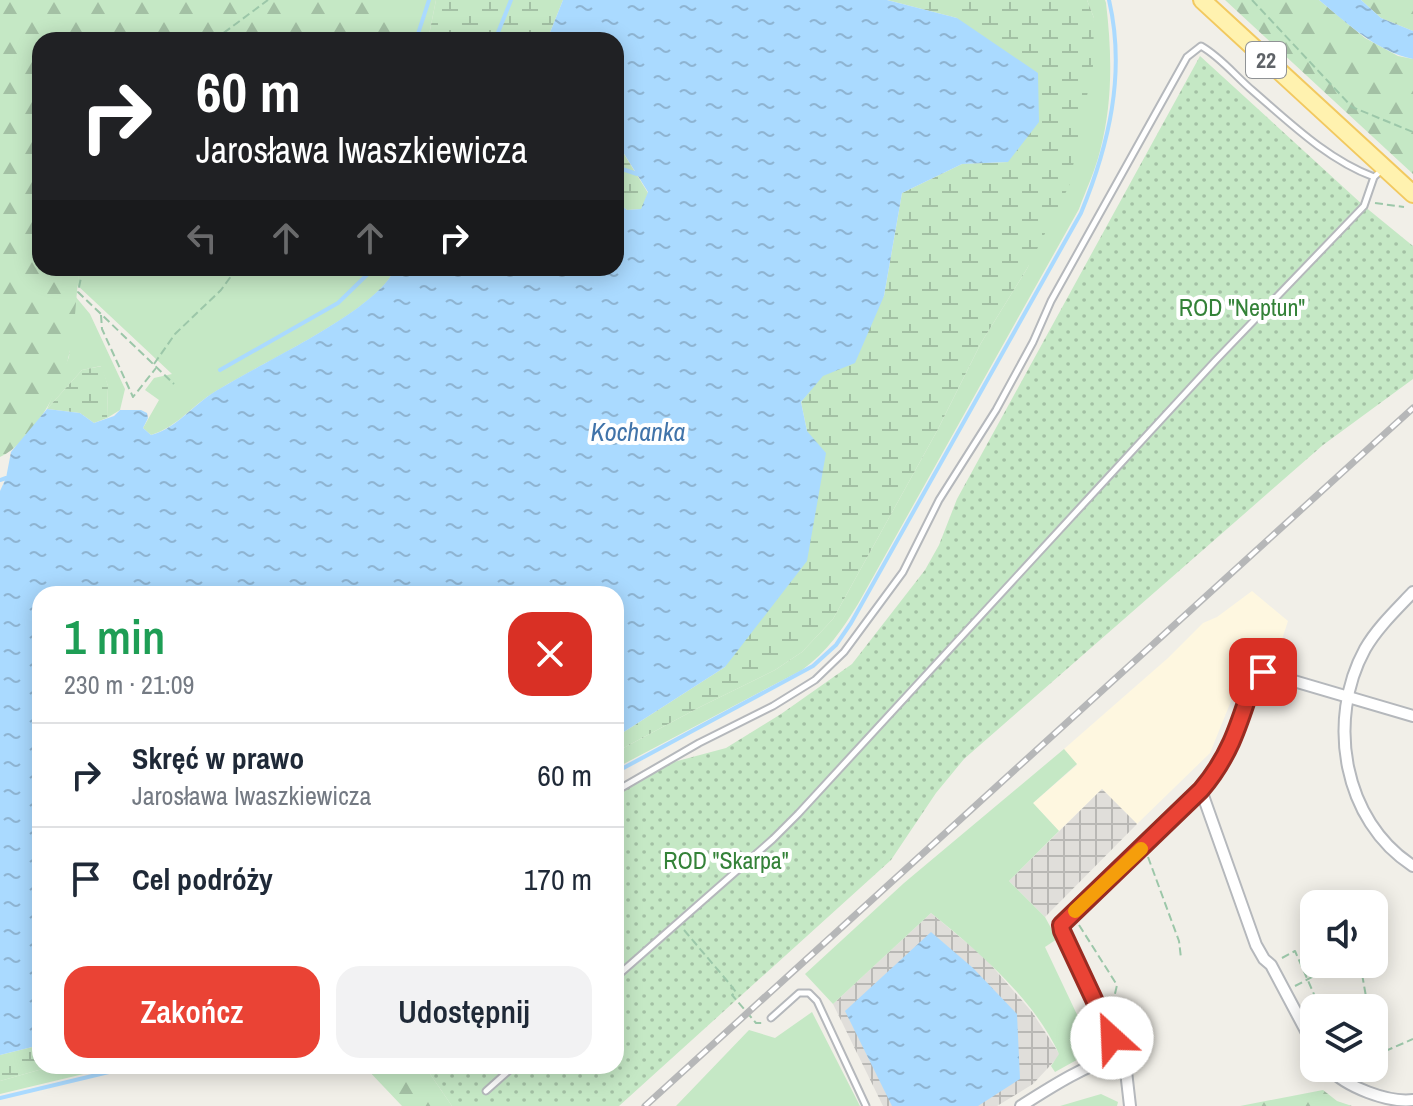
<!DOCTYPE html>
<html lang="pl">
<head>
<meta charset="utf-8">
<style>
	:root { --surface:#fff; --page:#f2f2f3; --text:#1f2937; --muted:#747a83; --line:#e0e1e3; --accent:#ea4335 }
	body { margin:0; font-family:"Archivo Narrow",sans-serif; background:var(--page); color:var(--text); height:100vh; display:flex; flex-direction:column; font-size:30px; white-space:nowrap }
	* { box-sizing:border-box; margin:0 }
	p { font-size:26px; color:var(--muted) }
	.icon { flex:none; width:44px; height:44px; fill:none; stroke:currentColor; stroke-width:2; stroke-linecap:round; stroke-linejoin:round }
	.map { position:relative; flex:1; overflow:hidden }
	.drawer { position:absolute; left:32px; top:586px; width:592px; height:488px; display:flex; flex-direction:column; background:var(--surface); border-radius:24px; box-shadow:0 4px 20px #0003 }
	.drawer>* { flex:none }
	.hud { position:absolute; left:32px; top:32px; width:592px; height:244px; border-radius:24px; box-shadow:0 4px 20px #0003; background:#202124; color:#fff; overflow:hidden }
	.buttons { position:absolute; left:1300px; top:890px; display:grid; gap:16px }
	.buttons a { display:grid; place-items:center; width:88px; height:88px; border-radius:16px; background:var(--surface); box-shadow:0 4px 20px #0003; font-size:40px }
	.pin { position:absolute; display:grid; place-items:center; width:68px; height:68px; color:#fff; margin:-34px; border-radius:16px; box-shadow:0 4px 12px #0006 }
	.me { position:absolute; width:88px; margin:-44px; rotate:335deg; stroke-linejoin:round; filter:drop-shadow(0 0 6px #0008) }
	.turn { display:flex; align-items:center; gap:28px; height:168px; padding:0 32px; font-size:36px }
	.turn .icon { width:104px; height:104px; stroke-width:2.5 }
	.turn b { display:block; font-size:56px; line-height:68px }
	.lanes { display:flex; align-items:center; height:76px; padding:0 32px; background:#0003; justify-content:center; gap:40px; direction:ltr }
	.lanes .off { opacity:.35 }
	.round { display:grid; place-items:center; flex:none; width:84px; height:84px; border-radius:24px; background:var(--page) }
	.headline { display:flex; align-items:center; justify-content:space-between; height:136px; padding:0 32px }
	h1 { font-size:48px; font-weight:600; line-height:60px; color:#1e9e55 }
	.action { display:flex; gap:16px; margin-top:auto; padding:16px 32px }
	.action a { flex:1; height:92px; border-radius:24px; background:var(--accent); color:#fff; font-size:32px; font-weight:600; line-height:92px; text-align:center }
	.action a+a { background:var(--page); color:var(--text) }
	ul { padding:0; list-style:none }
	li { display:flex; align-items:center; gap:24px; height:104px; padding:0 32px; border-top:2px solid var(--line) }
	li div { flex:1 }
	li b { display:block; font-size:30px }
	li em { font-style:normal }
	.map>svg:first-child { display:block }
</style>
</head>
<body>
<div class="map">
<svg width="1413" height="1106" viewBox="0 0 1413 1106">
	<defs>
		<pattern id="industrial-grid" width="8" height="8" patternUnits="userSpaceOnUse" patternTransform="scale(2)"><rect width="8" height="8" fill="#e0deda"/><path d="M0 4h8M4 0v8" fill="none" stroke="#b9b8b5"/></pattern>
		<pattern id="forest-firs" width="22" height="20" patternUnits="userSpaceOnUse" patternTransform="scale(2)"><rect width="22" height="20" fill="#c5e8c5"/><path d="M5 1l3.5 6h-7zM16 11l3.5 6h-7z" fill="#a3c0a4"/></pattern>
		<pattern id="wetland-marsh" width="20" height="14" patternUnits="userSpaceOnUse" patternTransform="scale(2)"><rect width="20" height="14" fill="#c5e8c5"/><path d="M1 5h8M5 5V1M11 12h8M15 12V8" fill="none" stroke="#a3c0a4"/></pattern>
		<pattern id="park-dots" width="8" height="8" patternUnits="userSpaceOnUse" patternTransform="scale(2)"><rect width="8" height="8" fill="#c5e8c5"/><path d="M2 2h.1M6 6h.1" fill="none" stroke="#a3c0a4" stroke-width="1.8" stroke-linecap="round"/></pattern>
		<pattern id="water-ripples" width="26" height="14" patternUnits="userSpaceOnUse" patternTransform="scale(2)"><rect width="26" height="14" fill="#aadaff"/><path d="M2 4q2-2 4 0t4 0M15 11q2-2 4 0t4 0" fill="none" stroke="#8eb4d2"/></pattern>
	</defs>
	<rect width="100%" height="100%" fill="#f1efe8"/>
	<!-- commercial -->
	<polygon fill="#fef7e0" points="1252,591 1288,621 1272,670 1255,663 1249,664 1244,669 1210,753 1137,824 1102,789 1059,831 1033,803 1077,765 1064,749 1168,658 1203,623 1217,617"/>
	<!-- industrial -->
	<g fill="url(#industrial-grid)">
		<polygon points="1102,789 1137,824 1045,917 1009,881"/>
		<polygon points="931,913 985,958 1032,1012 1060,1055 1033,1084 997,1106 883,1106 833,1004"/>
	</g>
	<!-- grass -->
	<g fill="#c5e8c5">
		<polygon points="399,0 436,0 428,40 399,40"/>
		<path d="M 1087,0 L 1105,0 L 1106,3 C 1112,53 1113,102 1100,151 C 1095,171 1086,190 1079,209 L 858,604 C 842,630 827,652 802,670 L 616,768 L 616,752 L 698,708 L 775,670 L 802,652 L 833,619 L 937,431 L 981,343 L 1028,267 L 1094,18 Z"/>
		<path d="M 80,268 L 395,268 C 378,313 250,367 207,397 C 188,411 174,428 151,435 L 143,428 L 159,400 L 145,390 L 154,378 L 172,374 L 77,285 Z"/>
		<polygon points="75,296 90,314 125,389 120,410 107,418 108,386 101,366 82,370 47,409 69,357"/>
		<path d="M 1064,749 L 1077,764 L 1033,803 L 1059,831 L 1009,881 L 1045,917 L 1057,939 L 1045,947 L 1081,1023 L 1096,1017 L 1102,1034 L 1091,1052 L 1055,1072 L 1051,1066 L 1059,1054 C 1034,999 977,950 931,913 L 833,1004 L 805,974 L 904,883 Z"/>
		<polygon points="812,1012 860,1106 676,1106 749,1030 775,1038"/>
		<polygon points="53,1066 117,1066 0,1094 0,1081"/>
		<polygon points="1101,1094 1118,1102 1117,1106 1060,1106"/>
	</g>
	<!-- forest -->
	<g fill="url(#forest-firs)">
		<path d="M 0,0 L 399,0 L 399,40 L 40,40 L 40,268 L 80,268 C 75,297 76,327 69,355 C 62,388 31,443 0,457 Z"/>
		<polygon points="1225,0 1319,0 1365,38 1398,56 1413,59 1413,174"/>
		<polygon points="1361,0 1413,0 1413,31 1381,18"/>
		<polygon points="364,1066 419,1066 428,1071 452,1106 402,1106"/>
		<polygon points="1323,1090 1337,1101 1352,1106 1240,1106"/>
	</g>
	<!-- wetland -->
	<g fill="url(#wetland-marsh)">
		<polygon points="436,0 563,0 547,40 428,40"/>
		<polygon points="887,0 1087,0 1094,18 1093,66 1069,186 1028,267 981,343 937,431 833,619 802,652 775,670 698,708 616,752 616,737 725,667 807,431 801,402 884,296 902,193 962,164 1008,162 957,18"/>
		<polygon points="616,141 648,193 642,209 627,210 616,201"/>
		<polygon points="102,366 108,386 107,418 94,423 80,413 47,409 82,370"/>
		<polygon points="40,1045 40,1066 53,1066 0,1081 0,1055"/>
	</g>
	<!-- park -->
	<polygon fill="url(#park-dots)" points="1200,56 1364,206 1413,246 1413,379 1323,445 964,759 936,793 891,860 619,1106 452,1106 428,1071 419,1066 616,1066 616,796 670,763 726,748 781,714 852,664 925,570 939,545 957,499"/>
	<!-- water -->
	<g fill="url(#water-ripples)">
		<path d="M 563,0 L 887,0 L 957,18 L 1038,73 L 1039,122 L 1008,162 L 962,164 L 902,193 L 884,296 L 855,363 L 823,376 L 801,402 L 807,431 L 826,453 L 807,561 L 725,667 L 616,737 L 616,594 L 40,594 L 40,1045 L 0,1055 L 0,491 L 6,478 L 11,452 L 47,409 L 80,413 L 94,423 L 114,416 L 120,410 L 141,410 L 147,413 L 148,418 L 143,428 L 151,435 C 174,429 188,411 207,397 C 250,367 377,313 395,268 L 616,268 L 616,201 L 627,210 L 641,209 L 648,192 L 616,141 L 616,40 L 547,40 Z"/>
		<path d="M 1319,0 L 1361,0 L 1381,18 L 1413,31 L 1413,59 C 1376,51 1348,24 1319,0 Z"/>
		<polygon points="931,932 973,968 1017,1014 1020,1079 978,1106 892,1106 845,1011"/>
	</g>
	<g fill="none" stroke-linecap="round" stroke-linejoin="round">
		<!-- stream -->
		<g stroke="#aadaff" stroke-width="4">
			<polyline points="416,40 429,0"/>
			<polyline points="495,40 511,0"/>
			<polyline points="616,167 637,174"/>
			<polyline points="220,370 338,303 374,268"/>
			<polyline points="0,480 6,478"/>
			<path d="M 616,772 L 813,666 L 836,645 L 851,623 L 1081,213 C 1109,145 1126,73 1109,0"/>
			<polyline points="0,1098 134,1066"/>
		</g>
		<!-- lane casing -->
		<g stroke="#b5b8bc" stroke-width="9">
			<g id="lane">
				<path d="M 616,791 L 699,743 L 773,706 L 815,680 L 844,652 L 903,572 L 939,500 L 996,410 L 1033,342 L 1051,301 L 1187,57 L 1201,46 C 1222,58 1235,76 1253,91 C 1290,123 1328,160 1374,177 L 1383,169"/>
				<polyline points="616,977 773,839 798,814 1216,360 1364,206 1374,177"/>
				<polyline points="771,1018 799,993 809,993 817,1001 866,1106"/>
				<polyline points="486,1091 514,1066"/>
			</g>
		</g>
		<!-- street casing -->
		<g stroke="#b5b8bc" stroke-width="14">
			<g id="street">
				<path d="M 1413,592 C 1396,610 1377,628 1365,649 C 1326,720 1343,821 1413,866"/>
				<polyline points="1201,790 1256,945 1264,959 1271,965 1314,1046"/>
				<path d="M 1329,1068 C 1346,1087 1388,1103 1413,1100"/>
				<path d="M 1021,1106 C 1051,1087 1085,1065 1120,1055"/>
				<path d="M 1130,1106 L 1126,1071 L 1062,931 L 1061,925 L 1201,790 C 1231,756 1240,720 1254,678 L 1263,672 L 1413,716"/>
			</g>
		</g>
		<!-- primary casing -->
		<g stroke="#f2c960" stroke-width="20">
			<polyline id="primary" points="1202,0 1413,194"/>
		</g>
		<!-- path -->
		<g stroke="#9cc7a9" stroke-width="2" stroke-dasharray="8 4" stroke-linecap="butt">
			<polyline points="1252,0 1352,107 1413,132"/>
			<polyline points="214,40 268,0"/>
			<polyline points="1375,203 1404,207"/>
			<polyline points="83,268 78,292 174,384"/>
			<polyline points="101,315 102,329 133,397 156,368"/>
			<polyline points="154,364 175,334 221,290 237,268"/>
			<polyline points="1148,857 1179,941 1181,958"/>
			<polyline points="1079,925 1117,985 1111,1011"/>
			<polyline points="684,930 729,983 736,992 732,995 756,1023 764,1023"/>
			<polyline points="1282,958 1295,951 1320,1008"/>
			<polyline points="1357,964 1362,974 1368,1008"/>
			<polyline points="1295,986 1316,975 1316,964"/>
			<polyline points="1374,1034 1379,1052"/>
			<polyline points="1130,1046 1144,1061 1138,1067"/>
			<polyline points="1374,1056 1413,1039"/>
		</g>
		<!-- lane -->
		<use href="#lane" stroke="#fff" stroke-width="5"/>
		<!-- street -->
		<use href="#street" stroke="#fff" stroke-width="10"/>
		<!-- primary -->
		<use href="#primary" stroke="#fff2af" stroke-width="16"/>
		<!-- rail casing -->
		<g stroke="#b6b7b8" stroke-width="7">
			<polyline id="rail" points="645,1106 1413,408"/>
		</g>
		<!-- rail -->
		<use href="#rail" stroke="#fff" stroke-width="4" stroke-dasharray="12" stroke-linecap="butt"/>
	</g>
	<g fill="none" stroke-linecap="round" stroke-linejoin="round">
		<!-- route casing -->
		<g stroke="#982c22" stroke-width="20">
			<path id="route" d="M 1112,1038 L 1062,931 L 1061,925 L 1201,790 C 1231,755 1240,721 1254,678 L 1263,672"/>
		</g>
		<!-- route -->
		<use href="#route" stroke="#ea4335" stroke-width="14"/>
		<!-- slow -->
		<polyline stroke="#f59e0b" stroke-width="14" points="1075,911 1141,849"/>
	</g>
	<g text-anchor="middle" stroke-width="8" stroke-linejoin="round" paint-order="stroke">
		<!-- shield labels -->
		<rect fill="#fff" stroke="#8f9295" stroke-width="2" x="1246" y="42" width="40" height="36" rx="6"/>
		<g font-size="22" font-weight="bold" fill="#5f6368">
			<text x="1266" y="68">22</text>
		</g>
		<!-- park labels -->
		<g font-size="24" fill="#348238" stroke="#fff">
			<text x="1242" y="316">ROD "Neptun"</text>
			<text x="726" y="869">ROD "Skarpa"</text>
		</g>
		<!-- water labels -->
		<g font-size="26" font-style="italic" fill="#4174aa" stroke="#fff">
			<text x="638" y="441">Kochanka</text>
		</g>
	</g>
</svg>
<div class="buttons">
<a><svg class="icon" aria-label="sound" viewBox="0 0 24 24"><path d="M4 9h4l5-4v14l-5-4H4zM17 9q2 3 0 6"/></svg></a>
<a><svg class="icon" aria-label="layers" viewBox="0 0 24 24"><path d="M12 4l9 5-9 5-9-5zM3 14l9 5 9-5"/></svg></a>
</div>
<div class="pin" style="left:1263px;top:672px;background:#d93025"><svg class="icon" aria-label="arrive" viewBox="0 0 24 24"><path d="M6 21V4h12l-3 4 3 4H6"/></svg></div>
<svg class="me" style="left:1112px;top:1038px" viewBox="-20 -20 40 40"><circle r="19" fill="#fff"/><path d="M0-13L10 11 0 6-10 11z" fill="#ea4335"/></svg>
<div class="hud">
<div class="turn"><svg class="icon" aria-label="right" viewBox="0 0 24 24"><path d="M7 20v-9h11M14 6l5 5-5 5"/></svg><div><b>60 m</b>Jarosława Iwaszkiewicza</div></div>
<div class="lanes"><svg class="icon off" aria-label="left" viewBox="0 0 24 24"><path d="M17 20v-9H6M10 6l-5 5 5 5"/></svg><svg class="icon off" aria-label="ahead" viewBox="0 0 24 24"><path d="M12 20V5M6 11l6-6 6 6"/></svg><svg class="icon off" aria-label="ahead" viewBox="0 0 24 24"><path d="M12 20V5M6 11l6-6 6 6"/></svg><svg class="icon" aria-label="right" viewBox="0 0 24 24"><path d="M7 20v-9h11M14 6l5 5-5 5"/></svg></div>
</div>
<section class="drawer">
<div class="headline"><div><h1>1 min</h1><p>230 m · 21:09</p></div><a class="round" style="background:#d93025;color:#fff"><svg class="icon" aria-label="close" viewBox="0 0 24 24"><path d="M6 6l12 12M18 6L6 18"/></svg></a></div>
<ul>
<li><svg class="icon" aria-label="right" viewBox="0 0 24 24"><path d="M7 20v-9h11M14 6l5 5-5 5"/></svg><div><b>Skręć w prawo</b><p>Jarosława Iwaszkiewicza</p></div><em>60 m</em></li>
<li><svg class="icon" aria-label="arrive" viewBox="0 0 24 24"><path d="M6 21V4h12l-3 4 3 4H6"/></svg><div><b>Cel podróży</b></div><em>170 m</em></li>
</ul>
<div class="action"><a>Zakończ</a><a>Udostępnij</a></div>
</section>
</div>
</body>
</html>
